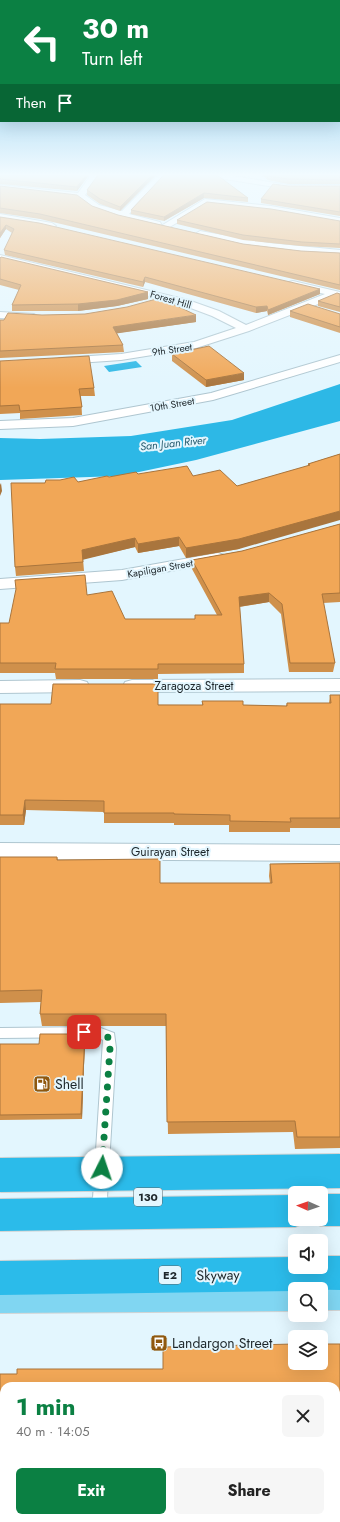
<!DOCTYPE html>
<html lang="en">
<head>
<meta charset="utf-8">
<style>
	:root { --surface:#fff; --page:#f6f6f6; --text:#222; --muted:#767676; --accent:#0b8043 }
	body { margin:0; font-family:Jost,sans-serif; background:var(--page); color:var(--text); height:100vh; display:flex; flex-direction:column; font-size:15px; white-space:nowrap }
	* { box-sizing:border-box; margin:0 }
	p { font-size:13px; color:var(--muted) }
	.icon { flex:none; width:22px; height:22px; fill:none; stroke:currentColor; stroke-width:2; stroke-linecap:round; stroke-linejoin:round }
	.map { position:relative; flex:1; overflow:hidden }
	.side { position:absolute; left:0px; top:1382px; width:340px; height:140px; display:flex; flex-direction:column; background:var(--surface); border-radius:12px 12px 0 0; box-shadow:0 4px 16px #0002 }
	.side>* { flex:none }
	.guide { position:absolute; left:0px; top:0px; width:340px; height:122px; box-shadow:0 4px 16px #0002; background:#0b8043; color:#fff; overflow:hidden }
	.needle { width:26px; rotate:272deg }
	.fabs { position:absolute; left:288px; top:1186px; display:grid; gap:8px }
	.fabs a { display:grid; place-items:center; width:40px; height:40px; border-radius:6px; background:var(--surface); box-shadow:0 4px 16px #0002; font-size:20px }
	.pin { position:absolute; display:grid; place-items:center; width:34px; height:34px; color:#fff; margin:-17px; border-radius:8px; box-shadow:0 2px 6px #0006 }
	.me { position:absolute; width:44px; margin:-22px; rotate:4deg; stroke-linejoin:round; filter:drop-shadow(0 0 3px #0008) }
	.turn { display:flex; align-items:center; gap:14px; height:84px; padding:0 16px; font-size:18px }
	.turn .icon { width:52px; height:52px; stroke-width:2.5 }
	.turn b { display:block; font-size:28px; line-height:34px }
	.then { display:flex; align-items:center; height:38px; padding:0 16px; background:#0003; gap:8px; font-size:15px }
	.round { display:grid; place-items:center; flex:none; width:42px; height:42px; border-radius:6px; background:var(--page) }
	.head { display:flex; align-items:center; justify-content:space-between; height:68px; padding:0 16px }
	h1 { font-size:24px; font-weight:700; line-height:30px; color:var(--accent) }
	.button { display:flex; gap:8px; margin-top:auto; padding:8px 16px }
	.button a { flex:1; height:46px; border-radius:6px; background:var(--accent); color:#fff; font-size:16px; font-weight:700; line-height:46px; text-align:center }
	.button a+a { background:var(--page); color:var(--text) }
	.map>svg:first-child { display:block }
</style>
</head>
<body>
<div class="map">
<svg width="340" height="1522" viewBox="0 0 340 1522">
	<rect width="100%" height="100%" fill="#e3f6fe"/>
	<!-- water -->
	<g fill="#2db8e6">
		<polygon points="136,361 142,367 109,372 104,366"/>
		<polygon points="340,384 340,421 196,460 120,476 0,480 0,438 40,439 131,436 232,420"/>
	</g>
	<g fill="none" stroke-linecap="round" stroke-linejoin="round">
		<!-- lane casing -->
		<g stroke="#afc6d0" stroke-width="2">
			<polygon id="lane" points="98,1027 114,1033 116,1048 107,1198 105,1203 100,1205 95,1203 93,1198 103,1040 97,1037 0,1038 0,1028"/>
		</g>
		<!-- street casing -->
		<g stroke="#afc6d0" stroke-width="2">
			<g id="street">
				<polygon points="91,175 99,175 85,195 99,205 122,211 158,175 166,175 129,214 160,222 161,224 160,226 157,227 125,218 119,218 118,216 93,209 78,198 0,189 0,185 78,193"/>
				<polygon points="208,175 227,175 288,185 340,185 340,189 288,189 212,177"/>
				<polygon points="205,199 271,206 340,218 340,224 271,212 207,205 168,228 165,229 161,226"/>
				<polygon points="0,214 52,223 56,226 52,229 0,220"/>
				<path d="M 200,231 L 269,243 L 340,250 L 340,256 C 292,252 244,248 197,236 L 195,234 Z"/>
				<polygon points="0,255 188,300 219,311 246,325 325,294 289,286 288,284 289,282 293,281 340,292 340,298 336,297 249,331 196,348 121,360 63,364 59,362 57,360 59,358 121,354 194,342 236,328 212,316 180,304 0,261"/>
				<polygon points="0,312 34,314 39,317 34,320 0,318"/>
				<polygon points="340,355 340,362 213,400 73,426 0,429 0,421 73,418 211,393"/>
				<polygon points="218,553 224,555 226,558 224,561 122,580 0,589 0,579 122,570"/>
				<polygon points="340,679 340,691 132,692 125,690 123,686 125,682 132,680"/>
				<polygon points="80,680 87,682 89,686 87,690 80,692 0,693 0,681"/>
				<polygon points="0,843 340,845 340,861 0,859"/>
			</g>
		</g>
		<!-- primary casing -->
		<g stroke="#d2d4d4" stroke-width="2">
			<polygon id="primary" points="321,1276 340,1276 340,1310 321,1310 321,1289 295,1289 295,1311 0,1313 0,1279 295,1277 307,1282 308,1284 309,1281"/>
		</g>
		<!-- highway casing -->
		<g stroke="#d2d4d4" stroke-width="2">
			<g id="highway">
				<polygon points="321,1194 340,1194 340,1226 321,1226 310,1221 309,1219 321,1219"/>
				<polygon points="295,1195 295,1219 308,1219 306,1222 295,1227 0,1231 0,1199"/>
				<polygon points="321,1256 340,1256 340,1290 295,1289 295,1291 0,1295 0,1261 295,1257 295,1267 321,1267"/>
			</g>
		</g>
		<!-- lane -->
		<use href="#lane" fill="#fff" fill-rule="evenodd"/>
		<!-- street -->
		<use href="#street" fill="#fff" fill-rule="evenodd"/>
		<!-- primary -->
		<use href="#primary" fill="#80d6f2" fill-rule="evenodd"/>
		<!-- highway -->
		<use href="#highway" fill="#2bbbea" fill-rule="evenodd"/>
		<!-- highway-bridge casing -->
		<g stroke="#d2d4d4" stroke-width="36" stroke-linecap="butt">
			<polyline id="highway-bridge" points="0,1175 340,1171"/>
		</g>
		<!-- highway-bridge -->
		<use href="#highway-bridge" stroke="#2bbbea" stroke-width="34"/>
	</g>
	<!-- wall -->
	<g fill="#cf904b">
		<polygon points="0,175 89,175 77,191 0,184"/>
		<polygon points="156,175 120,211 100,204 87,195 87,190"/>
		<polygon points="164,175 248,198 248,202 204,198 164,221 131,214 131,210"/>
		<polygon points="262,175 340,175 340,184 288,184 268,180"/>
		<polygon points="0,186 92,206 118,215 243,244 301,251 340,253 340,290 40,219 0,213"/>
		<polygon points="288,186 340,186 340,216 261,203 261,199"/>
		<polygon points="0,217 320,294 268,315 267,311 256,313 145,282 143,287 5,255 4,250 12,233 6,229 0,238"/>
		<polygon points="177,220 340,221 340,248 301,246 243,240 177,224"/>
		<polygon points="0,258 148,292 148,299 117,306 78,311 12,311 12,305 19,290 0,285"/>
		<polygon points="340,294 340,312 318,306 318,301"/>
		<polygon points="290,311 340,314 340,333 290,317"/>
		<polygon points="0,320 196,322 117,333 123,345 124,352 0,358"/>
		<polygon points="172,354 244,380 206,387 172,361"/>
		<polygon points="0,361 94,388 95,396 81,396 82,415 20,419 20,413 0,414"/>
		<polygon points="340,454 239,549 186,558 179,546 138,553 135,547 83,559 84,571 16,576 15,567 45,483 78,482 138,474 193,476 237,486 308,466 308,464"/>
		<polygon points="340,524 340,602 323,603 335,663 333,672 289,672 281,614 269,602 239,607 244,664 244,673 158,674 158,679 56,679 55,673 0,673 0,623 9,623 87,595 125,619 195,619 217,615 192,569 192,560 242,551"/>
		<polygon points="330,695 340,695 340,828 290,828 290,832 229,832 229,825 174,825 174,823 104,823 104,812 26,810 24,825 0,825 0,704 202,705 202,701 243,705 286,706 287,703 329,703"/>
		<polygon points="0,857 57,857 58,860 160,883 270,883 269,876 270,864 340,863 340,1148 295,1149 293,1132 168,1134 166,1026 42,1026 40,1014 41,1002 0,1003"/>
		<polygon points="85,1034 85,1039 82,1119 0,1120 0,1044 39,1044"/>
	</g>
	<!-- shaded-wall -->
	<g fill="#a9753d">
		<polygon points="86,175 89,175 77,191 77,187"/>
		<polygon points="152,175 156,175 120,211 120,207"/>
		<polygon points="204,193 204,198 164,221 164,217"/>
		<polygon points="6,225 6,229 0,238 0,233"/>
		<polygon points="145,277 145,282 143,287 143,282"/>
		<polygon points="320,289 320,294 268,315 268,310"/>
		<polygon points="148,292 148,299 117,306 78,311 78,304"/>
		<polygon points="267,306 267,311 256,313 256,307"/>
		<polygon points="196,315 196,322 113,334 113,327"/>
		<polygon points="244,373 244,380 206,387 206,380"/>
		<polygon points="1,483 2,491 0,496 0,485"/>
		<polygon points="340,511 340,520 239,549 186,558 186,548"/>
		<polygon points="179,537 179,546 138,553 138,544"/>
		<polygon points="135,538 135,547 82,560 82,550"/>
		<polygon points="269,593 269,602 238,607 239,597"/>
		<polygon points="25,800 26,810 24,825 23,815"/>
		<polygon points="85,1034 85,1039 82,1119 81,1114"/>
	</g>
	<!-- building -->
	<g fill="#f1a757" stroke="#a9753d" fill-rule="evenodd">
		<polygon points="0,175 86,175 77,187 0,179"/>
		<polygon points="98,175 152,175 120,207 100,199 87,190"/>
		<polygon points="164,175 217,175 248,198 204,193 164,217 131,210"/>
		<polygon points="267,175 340,175 340,180 288,179 268,176"/>
		<polygon points="273,184 288,186 340,186 340,212 261,199"/>
		<polygon points="0,186 77,195 92,206 118,215 243,244 301,251 340,253 340,285 40,214 0,208"/>
		<polygon points="207,202 271,209 340,221 340,244 302,242 243,235 177,220"/>
		<polygon points="0,217 39,223 320,289 268,310 267,306 256,307 145,277 143,282 4,250 14,229 6,225 0,233"/>
		<polygon points="1,257 148,292 117,300 78,304 12,305 21,285 0,279 0,258"/>
		<polygon points="337,293 340,294 340,307 318,301"/>
		<polygon points="160,298 196,315 113,327 123,345 0,351 0,320 4,320 8,313 42,315 85,314 127,307"/>
		<polygon points="308,304 340,314 340,327 290,311"/>
		<polygon points="209,346 244,373 206,380 172,354"/>
		<polygon points="89,356 94,388 79,389 82,407 20,411 19,405 0,406 0,361"/>
		<polygon points="340,454 340,511 239,539 186,548 179,537 138,544 135,538 82,550 83,562 15,567 11,483 45,483 46,480 60,480 74,477 78,482 107,476 109,477 136,472 138,474 187,466 193,476 220,470 237,486 310,465 308,464"/>
		<polygon points="340,524 340,593 322,594 335,663 290,663 282,604 269,593 239,597 244,664 158,664 158,669 55,669 56,663 0,663 0,623 9,623 16,589 15,580 85,575 87,595 112,591 125,619 195,619 195,615 222,615 192,560 242,551"/>
		<polygon points="53,684 158,684 158,705 203,705 202,701 243,701 243,705 287,706 287,703 331,703 330,695 340,695 340,818 290,818 291,822 230,821 230,815 174,814 174,813 104,813 104,801 25,800 23,815 0,815 0,704 51,704"/>
		<polygon points="0,857 57,857 57,860 160,859 160,883 272,883 270,864 340,863 340,1137 297,1137 295,1121 167,1122 166,1014 40,1014 42,990 0,991"/>
		<polygon points="40,1034 85,1034 81,1114 0,1115 0,1044 39,1044"/>
		<path d="M 295,1344 L 295,1363 L 321,1363 L 321,1344 L 340,1344 L 340,1522 L 0,1522 L 0,1374 L 17,1374 L 17,1369 L 163,1369 L 163,1347 ZM 4,1386 L 336,1386 L 336,1518 L 4,1518 Z"/>
	</g>
	<!-- sky -->
	<linearGradient id="sky" x2="0" y2="1"><stop stop-color="#5db6e7"/><stop offset="0.45" stop-color="#f2fbff"/><stop offset="1" stop-color="#f2fbff" stop-opacity="0"/></linearGradient>
	<rect width="340" height="388" fill="url(#sky)"/>
	<g fill="none" stroke-linecap="round" stroke-linejoin="round">
		<!-- route -->
		<polyline stroke="#0b8043" stroke-width="7" stroke-dasharray="0 12.6" points="84,1032 98,1032 109,1038 110,1048 102,1168"/>
	</g>
	<!-- icons -->
	<defs>
		<g id="fuel-square" transform="scale(0.9)"><rect x="-9" y="-9" width="18" height="18" rx="4" fill="#8f580e" stroke="#e3f6fe"/><path d="M-5.5-6h7V0h2V4h1.3V-2.5L3-4.5l.8-.8L6-3V5H2.5V1h-1V6h-7ZM-4.2-4.7v3.2H.2V-4.7Z" fill="#fff"/></g>
		<g id="bus-square" transform="scale(0.9)"><rect x="-9" y="-9" width="18" height="18" rx="4" fill="#8f580e" stroke="#e3f6fe"/><path d="M-5-6H5V4H4V6H2V4H-2V6H-4V4H-5ZM-3.5-4V0h7V-4ZM-3.5 1.2v1.5H-2V1.2ZM2 1.2v1.5H3.5V1.2Z" fill="#fff"/></g>
	</defs>
	<g fill-rule="evenodd">
		<use href="#fuel-square" x="42" y="1084"/>
		<use href="#bus-square" x="159" y="1343"/>
	</g>
	<g text-anchor="middle" stroke-width="4" stroke-linejoin="round" paint-order="stroke">
		<!-- far-street labels -->
		<g font-size="10" fill="#1d262a" stroke="#e3f6fe">
			<text transform="translate(171 299) rotate(16)" y="4">Forest Hill</text>
			<text transform="translate(172 349) rotate(-8)" y="4">9th Street</text>
			<text transform="translate(172 404) rotate(-10)" y="4">10th Street</text>
			<text transform="translate(160 568) rotate(-10)" y="4">Kapiligan Street</text>
		</g>
		<!-- far-water labels -->
		<g font-size="11" font-style="italic" fill="#265b6e" stroke="#e3f6fe">
			<text transform="translate(173 443) rotate(-6)" y="4">San Juan River</text>
		</g>
		<!-- shield labels -->
		<g fill="#e3f6fe" stroke="#58646a" stroke-width="1">
			<rect x="134" y="1188" width="28" height="18" rx="3"/>
			<rect x="159" y="1266" width="22" height="18" rx="3"/>
		</g>
		<g font-size="11" font-weight="bold" fill="#1d262a">
			<text x="148" y="1201">130</text>
			<text x="170" y="1279">E2</text>
		</g>
		<!-- street labels -->
		<g font-size="12" fill="#1d262a" stroke="#e3f6fe">
			<text x="194" y="690">Zaragoza Street</text>
			<text x="170" y="856">Guirayan Street</text>
		</g>
		<!-- near-poi labels -->
		<g font-size="14" fill="#1d262a" stroke="#e3f6fe" text-anchor="start">
			<text x="55" y="1089">Shell</text>
			<text x="172" y="1348">Landargon Street</text>
		</g>
		<!-- near-street labels -->
		<g font-size="14" fill="#1d262a" stroke="#e3f6fe">
			<text transform="translate(218 1275) rotate(-1)" y="5">Skyway</text>
		</g>
	</g>
</svg>
<div class="fabs">
<a><svg class="needle" viewBox="-14 -14 28 28"><path d="M0-13l5 13h-10z" fill="#e53935"/><path d="M0 13l5-13h-10z" fill="#767676"/></svg></a>
<a><svg class="icon" aria-label="sound" viewBox="0 0 24 24"><path d="M4 9h4l5-4v14l-5-4H4zM17 9q2 3 0 6"/></svg></a>
<a><svg class="icon" aria-label="search" viewBox="0 0 24 24"><circle cx="10" cy="10" r="6"/><path d="M15 15l6 6"/></svg></a>
<a><svg class="icon" aria-label="layers" viewBox="0 0 24 24"><path d="M12 4l9 5-9 5-9-5zM3 14l9 5 9-5"/></svg></a>
</div>
<div class="pin" style="left:84px;top:1032px;background:#d93025"><svg class="icon" aria-label="arrive" viewBox="0 0 24 24"><path d="M6 21V4h12l-3 4 3 4H6"/></svg></div>
<svg class="me" style="left:102px;top:1168px" viewBox="-20 -20 40 40"><circle r="19" fill="#fff"/><path d="M0-13L10 11 0 6-10 11z" fill="#0b8043"/></svg>
<div class="guide">
<div class="turn"><svg class="icon" aria-label="left" viewBox="0 0 24 24"><path d="M17 20v-9H6M10 6l-5 5 5 5"/></svg><div><b>30 m</b>Turn left</div></div>
<div class="then">Then<svg class="icon" aria-label="arrive" viewBox="0 0 24 24"><path d="M6 21V4h12l-3 4 3 4H6"/></svg></div>
</div>
<section class="side">
<div class="head"><div><h1>1 min</h1><p>40 m · 14:05</p></div><a class="round"><svg class="icon" aria-label="close" viewBox="0 0 24 24"><path d="M6 6l12 12M18 6L6 18"/></svg></a></div>
<div class="button"><a>Exit</a><a>Share</a></div>
</section>
</div>
</body>
</html>
